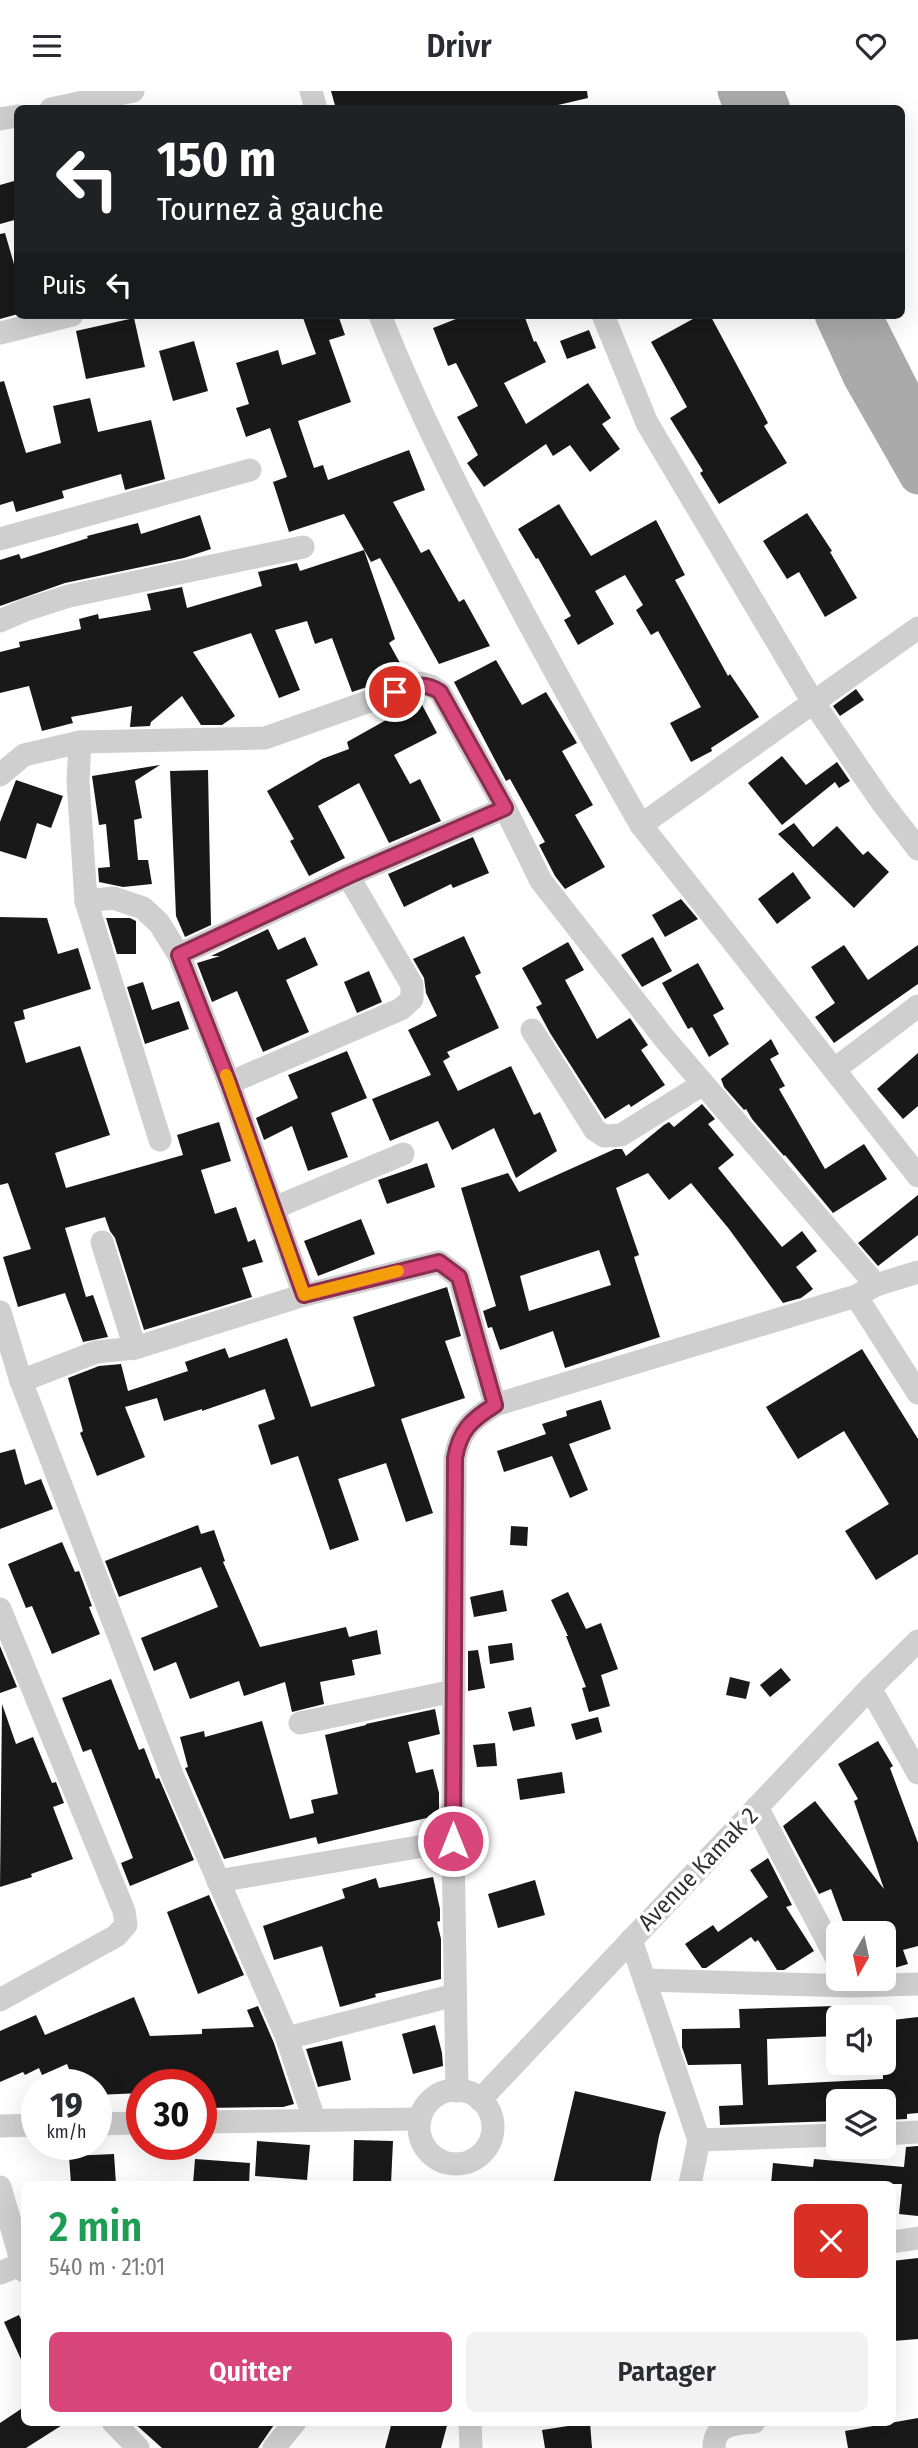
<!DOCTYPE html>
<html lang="fr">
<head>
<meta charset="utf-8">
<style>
	:root { --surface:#fff; --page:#f2f2f3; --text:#2b2b33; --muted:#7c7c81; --accent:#d84679 }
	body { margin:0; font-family:"Fira Sans Condensed",sans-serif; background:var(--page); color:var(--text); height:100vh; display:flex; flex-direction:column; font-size:26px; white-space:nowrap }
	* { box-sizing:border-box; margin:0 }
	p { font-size:23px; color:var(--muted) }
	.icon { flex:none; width:38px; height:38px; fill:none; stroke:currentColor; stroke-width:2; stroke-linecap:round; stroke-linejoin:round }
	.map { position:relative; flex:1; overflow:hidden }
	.sheet { position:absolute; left:21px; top:2090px; width:875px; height:245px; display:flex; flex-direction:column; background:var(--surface); border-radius:10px; box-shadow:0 7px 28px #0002 }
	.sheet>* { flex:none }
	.guide { position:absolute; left:14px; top:14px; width:891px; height:214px; border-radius:10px; box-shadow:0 7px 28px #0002; background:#202124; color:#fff; overflow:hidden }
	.needle { width:46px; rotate:189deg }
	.buttons { position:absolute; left:826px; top:1830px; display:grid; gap:14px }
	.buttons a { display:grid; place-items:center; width:70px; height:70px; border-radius:10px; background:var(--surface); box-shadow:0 7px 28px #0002; font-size:35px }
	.speed { position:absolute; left:21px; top:1978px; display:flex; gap:14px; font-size:35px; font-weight:700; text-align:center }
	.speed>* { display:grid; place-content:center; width:91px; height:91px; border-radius:50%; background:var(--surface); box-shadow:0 7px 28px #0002; line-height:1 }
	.speed small { font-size:18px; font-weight:400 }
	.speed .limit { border:10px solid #d22; background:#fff; color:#111 }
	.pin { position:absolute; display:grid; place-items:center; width:60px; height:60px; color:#fff; margin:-30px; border:4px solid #fff; border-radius:50%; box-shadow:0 2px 7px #0007 }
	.me { position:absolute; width:77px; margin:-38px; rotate:0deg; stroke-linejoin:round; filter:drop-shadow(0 0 5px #0008) }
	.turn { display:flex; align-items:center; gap:24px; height:147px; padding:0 28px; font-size:32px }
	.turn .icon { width:91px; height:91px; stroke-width:2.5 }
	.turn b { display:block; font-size:49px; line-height:60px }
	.then { display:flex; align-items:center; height:66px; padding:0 28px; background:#0003; gap:14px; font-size:26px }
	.round { display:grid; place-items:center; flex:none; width:74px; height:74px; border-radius:10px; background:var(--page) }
	.overview { display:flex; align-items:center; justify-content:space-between; height:119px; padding:0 28px }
	h1 { font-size:42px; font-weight:600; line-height:52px; color:#1e9e55 }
	.cta { display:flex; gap:14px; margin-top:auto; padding:14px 28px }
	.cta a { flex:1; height:80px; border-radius:10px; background:var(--accent); color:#fff; font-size:28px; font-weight:600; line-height:80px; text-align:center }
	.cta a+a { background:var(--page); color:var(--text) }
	header { display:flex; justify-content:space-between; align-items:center; height:91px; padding:0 28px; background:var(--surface); font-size:32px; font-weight:600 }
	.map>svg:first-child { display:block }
</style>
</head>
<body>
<header><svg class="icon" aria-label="menu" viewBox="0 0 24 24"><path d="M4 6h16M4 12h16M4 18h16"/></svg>Drivr<svg class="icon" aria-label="heart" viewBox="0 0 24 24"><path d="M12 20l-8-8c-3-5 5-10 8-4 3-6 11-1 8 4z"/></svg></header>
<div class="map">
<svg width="918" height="2357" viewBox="0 0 918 2357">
	<rect width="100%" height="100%" fill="#fff"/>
	<!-- building -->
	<g fill="#191919" fill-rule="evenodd">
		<polygon points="331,0 587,0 588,7 541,18 336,18"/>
		<polygon points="14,90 18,102 18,128 0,133 0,94"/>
		<polygon points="5,142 18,187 18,223 0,228 0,143"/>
		<polygon points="302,224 338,224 345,244 329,249 351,311 298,330 314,377 323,374 328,389 409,359 425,399 393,411 421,462 429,458 459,511 464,508 490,555 439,573 380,467 371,471 344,423 289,441 273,391 287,386 270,337 246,346 236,317 249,313 236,272 278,259 282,274 316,263"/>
		<polygon points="466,224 524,224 534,251 536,250 546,271 504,292 526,333 588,292 611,327 602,333 620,358 590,381 570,354 553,365 546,353 484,396 467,372 478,364 457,326 478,315 456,272 448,275 433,237"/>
		<polygon points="700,224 710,224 768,332 764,335 787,372 719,413 700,382 703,380 670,327 687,316 651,251"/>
		<polygon points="134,227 145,276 86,288 76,240"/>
		<polygon points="589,239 596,257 567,268 560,250"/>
		<polygon points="194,250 208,300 173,310 159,260"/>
		<polygon points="4,290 26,362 61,352 53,315 90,307 98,341 151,329 165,388 125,399 121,383 62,400 64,407 16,421 13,410 0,414 0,291"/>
		<polygon points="559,413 591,465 656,429 685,484 675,489 728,585 730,583 759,626 711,657 712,660 691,671 670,632 701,616 658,540 651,544 636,519 643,514 625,484 595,500 614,533 578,554 564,529 571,525 538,467 536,468 518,438"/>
		<polygon points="807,422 832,460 830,461 857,507 825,526 799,481 787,488 763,450"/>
		<polygon points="200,424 211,458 184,467 65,492 0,515 0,469 19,463 21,468 88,447 87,445 138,432 141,443"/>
		<polygon points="364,459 395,548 389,552 406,583 352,601 332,547 315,553 307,530 275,539 300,599 279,607 251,542 193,561 235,625 222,634 201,634 182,605 151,631 150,635 130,636 132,615 71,626 73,632 42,640 29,595 0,602 0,561 20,556 19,551 81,538 79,528 98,523 99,528 151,519 147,503 182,496 187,517 262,495 258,481 297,472 300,480"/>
		<polygon points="496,569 522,614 546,601 577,652 562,660 593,714 575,724 605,776 565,798 555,785 539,754 545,751 510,688 506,690 454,591"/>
		<polygon points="856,598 864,609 840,625 833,615"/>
		<polygon points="420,610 437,642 394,664 410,693 420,688 441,730 389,752 359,692 318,715 345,767 309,785 290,750 294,748 267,700 322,668 349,658 347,651"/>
		<polygon points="782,665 806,694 837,671 850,690 839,697 835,691 782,734 748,692"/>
		<polygon points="160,674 135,690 142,727 134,729 138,769 148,769 152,793 123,796 99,791 98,777 110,776 106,733 99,734 92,685"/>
		<polygon points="208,679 211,834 185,846 176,825 170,680"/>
		<polygon points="16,689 63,705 51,737 37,732 26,768 0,760 0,731"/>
		<polygon points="794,732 813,756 837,735 863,764 868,760 889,781 854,817 778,743"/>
		<polygon points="473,746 489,782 453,797 451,793 404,816 388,783"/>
		<polygon points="793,781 811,807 777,833 758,808"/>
		<polygon points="681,808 698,828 665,846 652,824"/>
		<polygon points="0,826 47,827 58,863 78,857 91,898 23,919 25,928 14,931 26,972 80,955 110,1044 55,1062 66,1097 183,1064 177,1044 219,1031 231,1070 201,1079 215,1123 236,1116 248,1151 255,1148 263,1171 242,1177 252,1206 144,1239 115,1147 110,1140 105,1126 65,1137 86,1206 93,1204 108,1246 83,1251 65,1202 18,1216 3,1166 31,1158 8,1092 0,1094"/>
		<polygon points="106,827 130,827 136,830 136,863 117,863"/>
		<polygon points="268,838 278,859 305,846 318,874 286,889 309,941 263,961 237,900 212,911 197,872 220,865 211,865"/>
		<polygon points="464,845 481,882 475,885 499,937 447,961 450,966 443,970 458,1000 511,975 534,1024 540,1021 557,1060 516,1087 494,1037 452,1059 438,1030 390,1050 372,1008 431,984 408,939 437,925 426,902 424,887 413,868"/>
		<polygon points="653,846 672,880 642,896 621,864"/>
		<polygon points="568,851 584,879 565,889 597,948 630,927 648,954 641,959 665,994 631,1016 629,1013 605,1028 550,942 536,916 542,913 522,877"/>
		<polygon points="844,854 868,889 918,854 918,893 834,952 815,926 835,912 811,876"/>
		<polygon points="698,872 724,918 713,924 729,953 709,966 692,936 688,938 662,892"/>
		<polygon points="369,880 382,911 357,922 344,891"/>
		<polygon points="143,891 152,919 179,910 189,938 145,953 127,896"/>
		<polygon points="771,948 779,963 770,968 785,995 779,998 825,1078 864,1053 887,1088 833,1122 785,1064 784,1065 752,1028 746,1018 744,1019 724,996 721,988"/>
		<polygon points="347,960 367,1007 331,1022 348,1066 308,1080 292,1035 264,1049 256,1027 298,1007 288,984"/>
		<polygon points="918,962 918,1015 903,1028 877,998"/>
		<path d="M 702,1013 L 715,1028 L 708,1033 L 734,1064 L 718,1077 L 782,1156 L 802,1140 L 817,1160 L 796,1176 L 813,1198 L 801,1207 L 783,1212 L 729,1138 L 691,1092 L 669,1109 L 648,1082 L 616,1097 L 639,1164 L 634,1166 L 660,1246 L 565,1277 L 553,1240 L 500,1259 L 492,1236 L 488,1237 L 483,1220 L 496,1215 L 461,1097 L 508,1082 L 519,1101 L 615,1058 L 622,1058 L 626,1065 L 664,1034 L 669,1031 L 674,1036 ZM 599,1159 L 611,1194 L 529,1220 L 520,1185 Z"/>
		<polygon points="427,1072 435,1096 387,1113 378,1089"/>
		<polygon points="918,1104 918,1144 878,1175 858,1152"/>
		<polygon points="361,1128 375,1163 318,1185 304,1150"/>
		<polygon points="447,1196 461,1245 445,1250 465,1307 401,1328 433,1422 406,1431 386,1372 338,1388 359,1449 330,1459 298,1365 271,1374 258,1334 275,1328 265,1298 202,1320 202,1318 164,1330 157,1307 125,1316 145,1366 97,1385 80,1342 83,1340 68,1287 99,1275 121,1273 128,1300 188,1280 185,1271 225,1257 229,1267 287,1247 311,1316 375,1295 353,1226"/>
		<polygon points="862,1258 918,1348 918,1463 876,1489 845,1440 889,1413 844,1340 798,1368 766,1316"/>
		<polygon points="601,1309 611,1338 569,1353 588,1399 570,1407 552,1365 504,1381 497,1360 546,1343 542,1333 567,1325 566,1320"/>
		<polygon points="15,1358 25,1394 41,1388 53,1418 0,1438 0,1362"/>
		<polygon points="198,1434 201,1443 214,1439 225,1470 223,1471 260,1556 346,1536 349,1546 377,1539 381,1563 352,1569 355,1584 320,1591 324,1613 292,1621 285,1591 244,1605 239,1590 190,1608 176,1571 154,1580 141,1547 218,1516 201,1476 119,1506 105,1470"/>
		<polygon points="511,1435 528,1436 527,1455 510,1454"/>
		<polygon points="62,1451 75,1481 79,1480 92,1515 89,1516 100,1543 52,1563 32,1515 26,1517 8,1473"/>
		<polygon points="503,1499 507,1520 474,1526 470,1506"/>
		<polygon points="568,1501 586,1538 601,1532 618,1578 601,1584 610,1615 589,1621 582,1597 586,1596 566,1545 568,1545 551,1509"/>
		<polygon points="512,1552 514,1569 490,1573 488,1555"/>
		<polygon points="0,1555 17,1596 0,1602"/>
		<polygon points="478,1559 485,1597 468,1600 468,1560"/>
		<polygon points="781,1577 791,1589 770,1606 760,1594"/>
		<polygon points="730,1586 750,1591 746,1608 726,1604"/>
		<polygon points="111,1588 139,1659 144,1657 156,1688 159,1687 194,1769 130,1795 121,1772 133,1767 91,1658 83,1661 62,1607"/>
		<polygon points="2,1613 16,1653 33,1646 52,1692 56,1691 64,1712 53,1716 73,1768 31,1783 32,1786 0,1796"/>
		<polygon points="531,1616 535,1635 513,1640 508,1621"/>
		<polygon points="435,1618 440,1643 408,1651 416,1682 433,1678 439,1702 439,1724 318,1753 316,1746 224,1768 185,1677 188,1676 180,1646 204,1640 205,1646 262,1630 290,1728 314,1722 311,1709 338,1703 325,1644 366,1634 366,1633"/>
		<polygon points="598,1626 602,1641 576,1649 571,1633"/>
		<polygon points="878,1650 893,1675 890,1677 918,1752 918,1855 903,1859 908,1873 884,1880 884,1843 851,1843 849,1835 845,1836 831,1798 819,1803 783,1735 815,1710 884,1798 854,1710 858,1708 838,1673"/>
		<polygon points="495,1652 497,1675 477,1676 473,1654"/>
		<polygon points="562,1681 565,1702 520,1709 517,1688"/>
		<polygon points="768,1767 792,1814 786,1816 814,1860 784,1879 777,1879 758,1849 755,1851 751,1846 706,1877 702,1877 685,1853 713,1834 718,1841 768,1806 750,1779"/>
		<polygon points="433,1786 440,1818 440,1830 437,1831 441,1848 441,1888 375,1903 376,1906 340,1916 322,1855 274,1869 263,1835 345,1807 342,1798 376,1787 379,1797"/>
		<polygon points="535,1789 545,1824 498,1837 488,1803"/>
		<polygon points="209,1804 244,1884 198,1903 167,1821"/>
		<polygon points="134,1906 150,1945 202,1943 202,1938 254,1936 247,1919 258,1915 274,1952 294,2013 283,2016 201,2017 201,1993 142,1993 142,2002 96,2004 96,1993 75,1993 67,1973 42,1984 39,1977 25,1984 23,1981 0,1991 0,1940 36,1924 45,1944"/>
		<polygon points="836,1915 838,1945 767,1948 768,1994 883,1988 884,1930 918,1926 918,2022 907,2023 907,2028 884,2029 884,2011 838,2011 838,2030 720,2034 719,2015 743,2014 741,1973 688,1974 682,1956 682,1938 740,1937 739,1918"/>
		<polygon points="435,1934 442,1962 443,1975 413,1983 402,1943"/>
		<polygon points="342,1950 351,1989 318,1996 306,1958"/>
		<polygon points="575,2000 666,2021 659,2045 650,2093 553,2093"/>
		<polygon points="354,2049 393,2050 391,2093 353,2093"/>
		<polygon points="257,2050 310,2054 307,2089 255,2085"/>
		<polygon points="918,2055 918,2125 899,2123 902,2093 771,2093 773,2072 813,2076 814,2068 904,2076 906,2056"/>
		<polygon points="114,2063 116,2093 71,2093 69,2065"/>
		<polygon points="195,2068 250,2072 249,2093 193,2093"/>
		<polygon points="918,2167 918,2248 893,2250 892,2170"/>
		<polygon points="19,2224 24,2235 24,2275 4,2231"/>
		<polygon points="24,2316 24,2331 67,2331 26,2357 0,2357 0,2332"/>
		<polygon points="918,2327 918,2357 848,2357 845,2340"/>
		<polygon points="133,2331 276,2331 258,2357 162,2357"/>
		<polygon points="392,2331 448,2331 441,2357 385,2357"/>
		<polygon points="568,2331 590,2331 592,2357 545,2357 542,2339 568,2335"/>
	</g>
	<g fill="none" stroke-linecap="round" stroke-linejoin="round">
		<!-- minor -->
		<g stroke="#cfcfcf" stroke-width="23">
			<polyline points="311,0 316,18"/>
			<polyline points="51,18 133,0"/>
			<polyline points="0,28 18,25"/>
			<path d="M 380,224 C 421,328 473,427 525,525 C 563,595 601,665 641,734 L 918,1085"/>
			<polyline points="603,224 647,332 813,611 881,710 918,758"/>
			<polyline points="0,242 72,224"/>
			<polyline points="0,448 250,379"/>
			<polyline points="0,530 25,519 69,505 303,456"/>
			<polyline points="80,651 78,690 86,810 113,807 143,817 159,832 179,864 229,992 304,1204"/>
			<polyline points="0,684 24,664 80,651 265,647 421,592 431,595 440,601 505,717 541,790 664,947 876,1194"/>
			<polyline points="641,734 918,537"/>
			<polyline points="348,785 505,717"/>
			<polyline points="86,810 160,1049"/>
			<polyline points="179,864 348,785 412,894 412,908 401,918 229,992"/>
			<polyline points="532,939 595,1039 604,1045 621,1044 703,993"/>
			<polyline points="835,978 918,915"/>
			<polyline points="274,1117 403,1063"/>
			<polyline points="102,1151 135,1257"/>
			<polyline points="856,1205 918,1302"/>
			<polyline points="0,1221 21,1290 173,1686 287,1947 314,2028"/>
			<polyline points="21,1290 96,1261 135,1257 304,1204 439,1171 459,1186 495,1314"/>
			<polyline points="0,1518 124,1820 126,1834 116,1845 0,1909"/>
			<polyline points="870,1597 918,1682"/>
			<polyline points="300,1632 454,1600"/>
			<polyline points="757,1716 838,1870"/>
			<polyline points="218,1790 453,1750"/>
			<polyline points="631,1849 699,2049 690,2093"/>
			<polyline points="646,1889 852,1895 918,1893"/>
			<polyline points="287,1947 455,1904"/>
			<circle cx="456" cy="2036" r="37"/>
			<path d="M 457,2000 L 453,1750 L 455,1367 C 460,1339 471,1329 495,1314 L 856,1205 L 876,1194 L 918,1181"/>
			<polyline points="480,2009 870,1597 918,1550"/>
			<polyline points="201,2031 420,2028"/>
			<polyline points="96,2033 142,2032"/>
			<polyline points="0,2035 37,2034"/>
			<polyline points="884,2043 918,2041"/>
			<polyline points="699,2049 838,2044"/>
			<polyline points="0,2096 24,2180"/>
			<polyline points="892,2151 918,2147"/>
			<polyline points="0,2182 22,2173"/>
			<polyline points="113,2331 138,2357"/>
			<polyline points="470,2331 471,2357"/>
			<polyline points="274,2357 295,2331"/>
			<path d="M 714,2357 C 714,2333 734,2333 754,2331"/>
		</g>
		<!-- primary -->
		<g stroke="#aaa" stroke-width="37">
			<polyline points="736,0 743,18"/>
			<polyline points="765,0 772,18"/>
			<polyline points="833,224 861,285 918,385"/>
			<polyline points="863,224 918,333"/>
		</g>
	</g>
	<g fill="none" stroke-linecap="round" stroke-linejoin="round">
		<!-- route casing -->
		<g stroke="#8c2e4f" stroke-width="18">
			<path id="route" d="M 395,601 C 413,595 423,590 440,601 L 505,717 L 348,785 L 179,864 L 229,992 L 304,1204 L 439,1171 L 459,1186 L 495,1314 C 471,1329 460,1339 455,1367 L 453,1750"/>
		</g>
		<!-- route -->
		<use href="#route" stroke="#d84679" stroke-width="12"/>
		<!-- slow -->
		<polyline stroke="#f59e0b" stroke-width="12" points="226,984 304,1204 398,1180"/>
	</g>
	<g text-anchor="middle" stroke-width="7" stroke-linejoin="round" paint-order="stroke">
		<!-- street labels -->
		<g font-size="24" fill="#323232" stroke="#fff">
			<text transform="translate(698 1778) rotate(-46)" y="8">Avenue Kamak 2</text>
		</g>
	</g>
</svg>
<div class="buttons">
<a><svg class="needle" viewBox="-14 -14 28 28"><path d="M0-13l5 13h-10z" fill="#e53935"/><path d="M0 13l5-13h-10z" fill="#7c7c81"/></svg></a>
<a><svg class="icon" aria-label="sound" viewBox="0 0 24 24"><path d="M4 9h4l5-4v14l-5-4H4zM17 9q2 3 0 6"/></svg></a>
<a><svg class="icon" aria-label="layers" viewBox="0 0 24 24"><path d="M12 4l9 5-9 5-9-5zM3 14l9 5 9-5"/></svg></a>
</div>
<div class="speed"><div>19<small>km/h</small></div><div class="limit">30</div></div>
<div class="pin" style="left:395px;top:601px;background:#d93025"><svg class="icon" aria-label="arrive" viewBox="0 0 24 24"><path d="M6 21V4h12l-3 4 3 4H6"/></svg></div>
<svg class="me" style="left:453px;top:1750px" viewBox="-20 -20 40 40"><circle r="17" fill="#d84679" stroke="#fff" stroke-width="3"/><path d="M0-11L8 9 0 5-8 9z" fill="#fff"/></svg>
<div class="guide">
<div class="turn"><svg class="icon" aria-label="left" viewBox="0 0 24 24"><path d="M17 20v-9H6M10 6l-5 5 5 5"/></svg><div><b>150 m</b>Tournez à gauche</div></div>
<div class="then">Puis<svg class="icon" aria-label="left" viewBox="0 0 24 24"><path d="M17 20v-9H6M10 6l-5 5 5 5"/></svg></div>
</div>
<section class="sheet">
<div class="overview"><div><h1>2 min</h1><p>540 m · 21:01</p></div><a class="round" style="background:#d93025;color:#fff"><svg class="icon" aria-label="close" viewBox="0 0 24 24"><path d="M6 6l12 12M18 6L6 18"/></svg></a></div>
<div class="cta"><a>Quitter</a><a>Partager</a></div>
</section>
</div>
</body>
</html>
